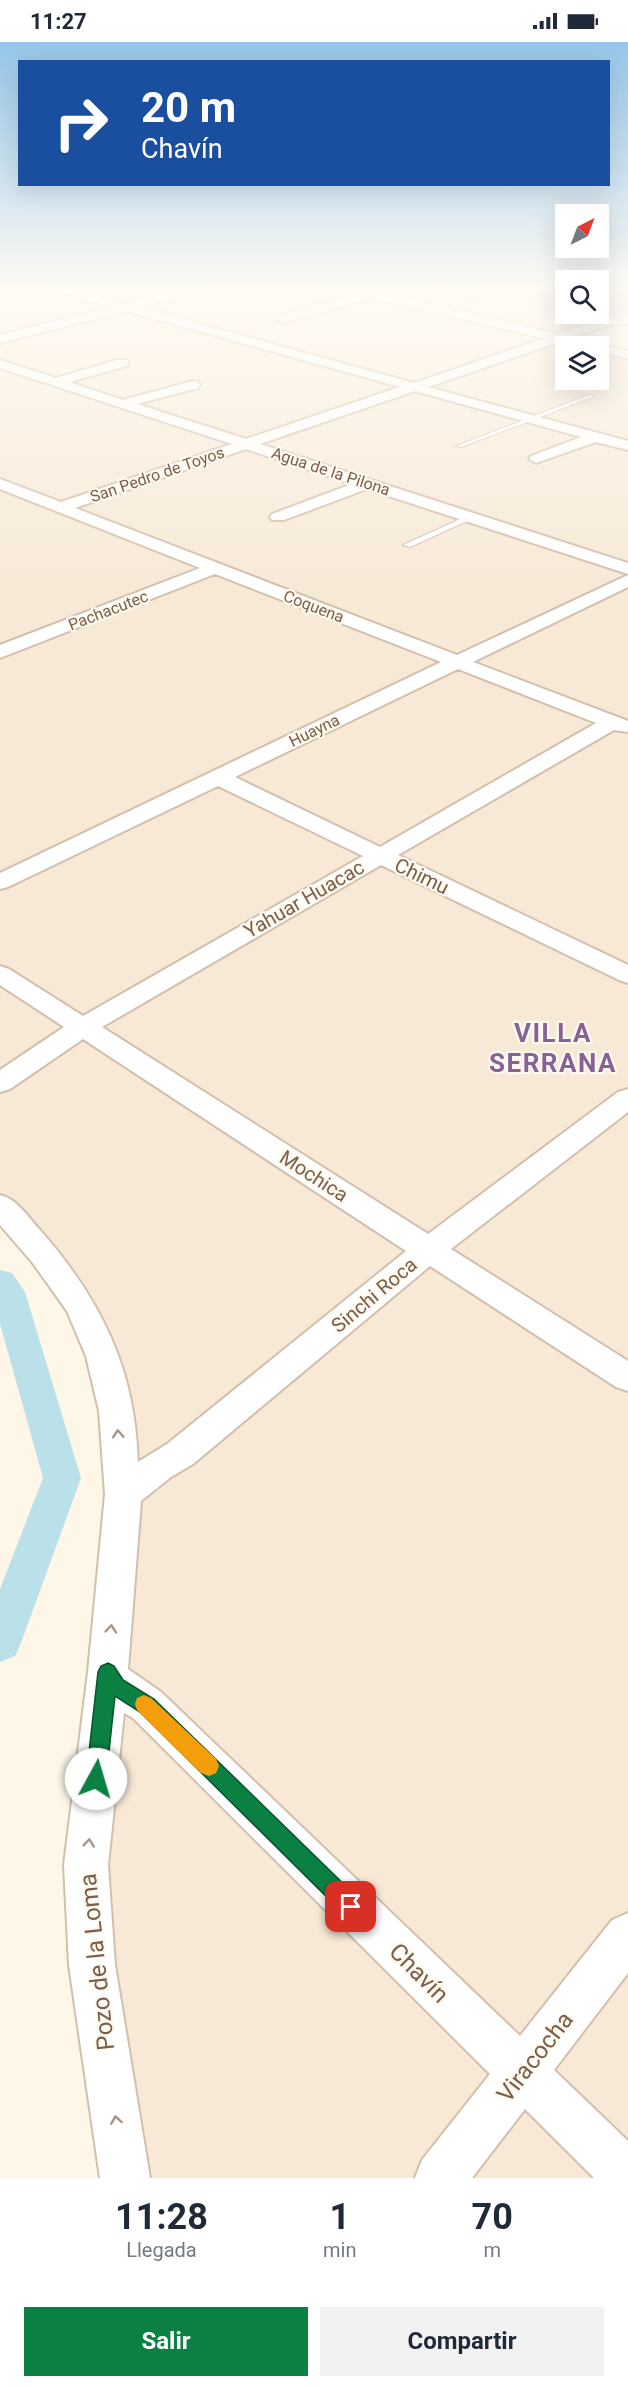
<!DOCTYPE html>
<html lang="es">
<head>
<meta charset="utf-8">
<style>
	:root { --surface:#fff; --page:#f2f2f3; --text:#1f2937; --muted:#747a83; --accent:#0b8043 }
	body { margin:0; font-family:Roboto,sans-serif; background:var(--page); color:var(--text); height:100vh; display:flex; flex-direction:column; font-size:22px; white-space:nowrap }
	* { box-sizing:border-box; margin:0 }
	p { font-size:20px; color:var(--muted) }
	.icon { flex:none; width:33px; height:33px; fill:none; stroke:currentColor; stroke-width:2; stroke-linecap:round; stroke-linejoin:round }
	.map { position:relative; height:2136px; overflow:hidden }
	.drawer { display:flex; flex-direction:column; background:var(--surface); flex:1 }
	.drawer>* { flex:none }
	.guide { position:absolute; left:18px; top:18px; width:592px; height:126px; border-radius:0px; box-shadow:0 6px 24px #0002; background:#1a4fa0; color:#fff; overflow:hidden }
	.needle { width:39px; rotate:42deg }
	.fabs { position:absolute; left:555px; top:162px; display:grid; gap:12px }
	.fabs a { display:grid; place-items:center; width:54px; height:54px; border-radius:0px; background:var(--surface); box-shadow:0 6px 24px #0002; font-size:30px }
	.pin { position:absolute; display:grid; place-items:center; width:51px; height:51px; color:#fff; margin:-26px; border-radius:12px; box-shadow:0 3px 9px #0006 }
	.me { position:absolute; width:66px; margin:-33px; rotate:6deg; stroke-linejoin:round; filter:drop-shadow(0 0 4px #0008) }
	.turn { display:flex; align-items:center; gap:21px; height:126px; padding:0 24px; font-size:27px }
	.turn .icon { width:78px; height:78px; stroke-width:2.5 }
	.turn b { display:block; font-size:42px; line-height:51px }
	.eta { display:flex; justify-content:space-evenly; align-items:center; height:102px; text-align:center }
	.eta b { font-size:36px; font-weight:700; line-height:42px }
	.action { display:flex; gap:12px; margin-top:auto; padding:12px 24px }
	.action a { flex:1; height:69px; border-radius:0px; background:var(--accent); color:#fff; font-size:24px; font-weight:700; line-height:69px; text-align:center }
	.action a+a { background:var(--page); color:var(--text) }
	.status { display:flex; justify-content:space-between; align-items:center; height:42px; padding:0 30px; background:var(--surface); direction:ltr }
	.status svg { height:16px; fill:currentColor }
	.map>svg:first-child { display:block }
</style>
</head>
<body>
<div class="status"><b>11:27</b><svg viewBox="0 0 49 12"><path d="M0 12V9h3v3zM5 12V6h3v6zM10 12V3h3v9zM15 12V0h3v12zM26 1h20v11H26zM47 4h2v5h-2z"/></svg></div>
<div class="map">
<svg width="628" height="2136" viewBox="0 0 628 2136">
	<rect width="100%" height="100%" fill="#fef7e8"/>
	<!-- residential -->
	<polygon fill="#f7e9d6" points="0,248 565,248 566,272 598,272 599,248 628,248 628,269 537,297 567,304 566,338 598,338 599,312 628,319 628,2136 101,2136 89,1635 106,1457 100,1372 88,1318 66,1268 28,1215 0,1182"/>
	<g fill="none" stroke-linecap="round" stroke-linejoin="round">
		<!-- canal -->
		<polygon fill="#bae1ea" fill-rule="evenodd" points="0,1228 12,1231 25,1250 81,1436 21,1601 15,1614 0,1620 0,1547 43,1436 0,1282"/>
		<!-- service casing -->
		<g stroke="#d2bfac" stroke-width="2">
			<g id="service">
				<polygon points="382,248 390,248 372,254 369,252"/>
				<polygon points="482,254 487,255 441,269 436,268"/>
				<polygon points="591,352 593,355 461,405 456,404"/>
				<polygon points="469,473 476,475 410,505 403,503"/>
			</g>
		</g>
		<!-- minor casing -->
		<g stroke="#d2bfac" stroke-width="4">
			<g id="minor">
				<path d="M 57,248 L 75,248 L 126,262 L 182,248 L 201,248 L 199,250 L 139,265 L 414,341 L 554,293 L 562,293 L 564,296 L 562,299 L 428,345 L 628,399 L 628,408 L 596,400 L 536,421 L 529,417 L 531,414 L 581,395 L 415,349 L 260,402 L 628,521 L 628,532 L 367,447 L 284,478 L 272,478 L 270,475 L 272,472 L 352,442 L 246,407 L 75,466 L 457,613 L 628,533 L 628,545 L 473,620 L 628,679 L 628,690 L 614,688 L 398,813 L 628,923 L 628,941 L 619,938 L 381,823 L 102,985 L 428,1192 L 618,1050 L 628,1047 L 628,1070 L 451,1207 L 628,1319 L 628,1349 L 616,1345 L 430,1224 L 193,1422 L 171,1435 L 141,1459 L 128,1627 L 161,1650 L 520,1994 L 612,1878 L 628,1871 L 628,1931 L 554,2028 L 628,2099 L 628,2136 L 594,2136 L 525,2067 L 472,2136 L 415,2136 L 422,2118 L 490,2032 L 133,1676 L 124,1671 L 108,1823 L 115,1923 L 150,2136 L 100,2136 L 69,1923 L 64,1823 L 88,1630 L 105,1452 L 99,1369 L 86,1314 L 67,1269 L 32,1220 L 0,1183 L 0,1153 C 17,1157 28,1175 40,1188 C 86,1240 122,1300 133,1370 C 136,1386 137,1403 138,1420 L 167,1402 L 406,1209 L 83,997 L 10,1047 L 0,1050 L 0,1028 L 64,985 L 0,943 L 0,924 L 9,927 L 83,974 L 363,814 L 218,744 L 8,845 L 0,847 L 0,831 L 441,620 L 215,532 L 0,616 L 0,603 L 200,526 L 0,447 L 0,437 L 61,460 L 232,402 L 0,326 L 0,318 L 56,336 L 117,318 L 127,318 L 128,321 L 127,324 L 69,340 L 123,358 L 193,339 L 198,340 L 200,343 L 198,346 L 137,362 L 246,397 L 400,345 L 126,269 L 0,301 L 0,293 L 112,265 L 59,250 ZM 458,627 L 596,681 L 380,805 L 235,735 Z"/>
				<polygon points="607,248 628,248 628,254 609,250"/>
				<polygon points="372,249 376,250 376,254 282,281 276,277 278,274"/>
			</g>
		</g>
		<!-- secondary casing -->
		<g stroke="#d8c1ab" stroke-width="3">
			<polygon id="secondary" points="349,248 372,248 557,292 609,275 628,274 628,282 615,282 574,295 628,309 628,317 598,310 598,304 576,304 351,251"/>
		</g>
		<!-- service -->
		<use href="#service" fill="#fff" fill-rule="evenodd"/>
		<!-- minor -->
		<use href="#minor" fill="#fff" fill-rule="evenodd"/>
		<!-- secondary -->
		<use href="#secondary" fill="#fff" fill-rule="evenodd"/>
	</g>
	<!-- one-way arrows -->
	<defs><path id="oneway-chevron" d="M-2-3.5L2.5 0L-2 3.5" fill="none" stroke-width="1.6" stroke-linecap="round" stroke-linejoin="round" transform="scale(1.5)"/></defs>
	<g stroke="#a99689">
		<use href="#oneway-chevron" transform="translate(118 1392) rotate(-94)"/>
		<use href="#oneway-chevron" transform="translate(111 1587) rotate(-85)"/>
		<use href="#oneway-chevron" transform="translate(89 1801) rotate(-84)"/>
		<use href="#oneway-chevron" transform="translate(116 2078) rotate(-99)"/>
	</g>
	<!-- sky -->
	<linearGradient id="sky" x2="0" y2="1"><stop stop-color="#95c6e9"/><stop offset="0.45" stop-color="#fffbf5"/><stop offset="1" stop-color="#fffbf5" stop-opacity="0"/></linearGradient>
	<rect width="628" height="547" fill="url(#sky)"/>
	<!-- route -->
	<polygon fill="#0b8043" stroke="#07532c" stroke-width="1.5" points="108,1621 114,1624 123,1638 154,1657 359,1857 362,1865 359,1872 351,1875 344,1872 140,1670 115,1654 106,1737 103,1744 96,1747 89,1744 86,1737 98,1630 101,1624"/>
	<!-- slow -->
	<polygon fill="#f59e0b" points="144,1653 151,1656 216,1717 219,1724 216,1731 209,1734 201,1731 137,1668 135,1662 137,1656"/>
	<g text-anchor="middle" stroke-width="4.5" stroke-linejoin="round" paint-order="stroke">
		<!-- far-street labels -->
		<g font-size="16" fill="#7b5d49" stroke="#fffaf0">
			<text transform="translate(331 429) rotate(18)" y="6">Agua de la Pilona</text>
			<text transform="translate(157 432) rotate(-19)" y="6">San Pedro de Toyos</text>
			<text transform="translate(314 564) rotate(21)" y="6">Coquena</text>
			<text transform="translate(108 568) rotate(-21)" y="6">Pachacutec</text>
			<text transform="translate(314 688) rotate(-26)" y="6">Huayna</text>
		</g>
		<!-- street labels -->
		<g font-size="20" fill="#7b5d49" stroke="#fffaf0">
			<text transform="translate(422 834) rotate(26)" y="7">Chimu</text>
			<text transform="translate(304 857) rotate(-30)" y="7">Yahuar Huacac</text>
			<text transform="translate(314 1134) rotate(33)" y="7">Mochica</text>
			<text transform="translate(374 1253) rotate(-40)" y="7">Sinchi Roca</text>
		</g>
		<!-- near-street labels -->
		<g font-size="24" fill="#7b5d49" stroke="#fffaf0">
			<text transform="translate(97 1920) rotate(-96)" y="8">Pozo de la Loma</text>
			<text transform="translate(419 1931) rotate(45)" y="8">Chavín</text>
			<text transform="translate(535 2015) rotate(-52)" y="8">Viracocha</text>
		</g>
		<!-- district labels -->
		<g font-size="26" font-weight="bold" letter-spacing="1.5" fill="#886197" stroke="#fffaf0">
			<text x="553" y="1000">VILLA<tspan x="553" dy="30">SERRANA</tspan></text>
		</g>
	</g>
</svg>
<div class="fabs">
<a><svg class="needle" viewBox="-14 -14 28 28"><path d="M0-13l5 13h-10z" fill="#e53935"/><path d="M0 13l5-13h-10z" fill="#747a83"/></svg></a>
<a><svg class="icon" aria-label="search" viewBox="0 0 24 24"><circle cx="10" cy="10" r="6"/><path d="M15 15l6 6"/></svg></a>
<a><svg class="icon" aria-label="layers" viewBox="0 0 24 24"><path d="M12 4l9 5-9 5-9-5zM3 14l9 5 9-5"/></svg></a>
</div>
<div class="pin" style="left:351px;top:1865px;background:#d93025"><svg class="icon" aria-label="arrive" viewBox="0 0 24 24"><path d="M6 21V4h12l-3 4 3 4H6"/></svg></div>
<svg class="me" style="left:96px;top:1737px" viewBox="-20 -20 40 40"><circle r="19" fill="#fff"/><path d="M0-13L10 11 0 6-10 11z" fill="#0b8043"/></svg>
<div class="guide">
<div class="turn"><svg class="icon" aria-label="right" viewBox="0 0 24 24"><path d="M7 20v-9h11M14 6l5 5-5 5"/></svg><div><b>20 m</b>Chavín</div></div>
</div>
</div>
<section class="drawer">
<div class="eta">
<div><b>11:28</b><p>Llegada</p></div>
<div><b>1</b><p>min</p></div>
<div><b>70</b><p>m</p></div>
</div>
<div class="action"><a>Salir</a><a>Compartir</a></div>
</section>
</body>
</html>
